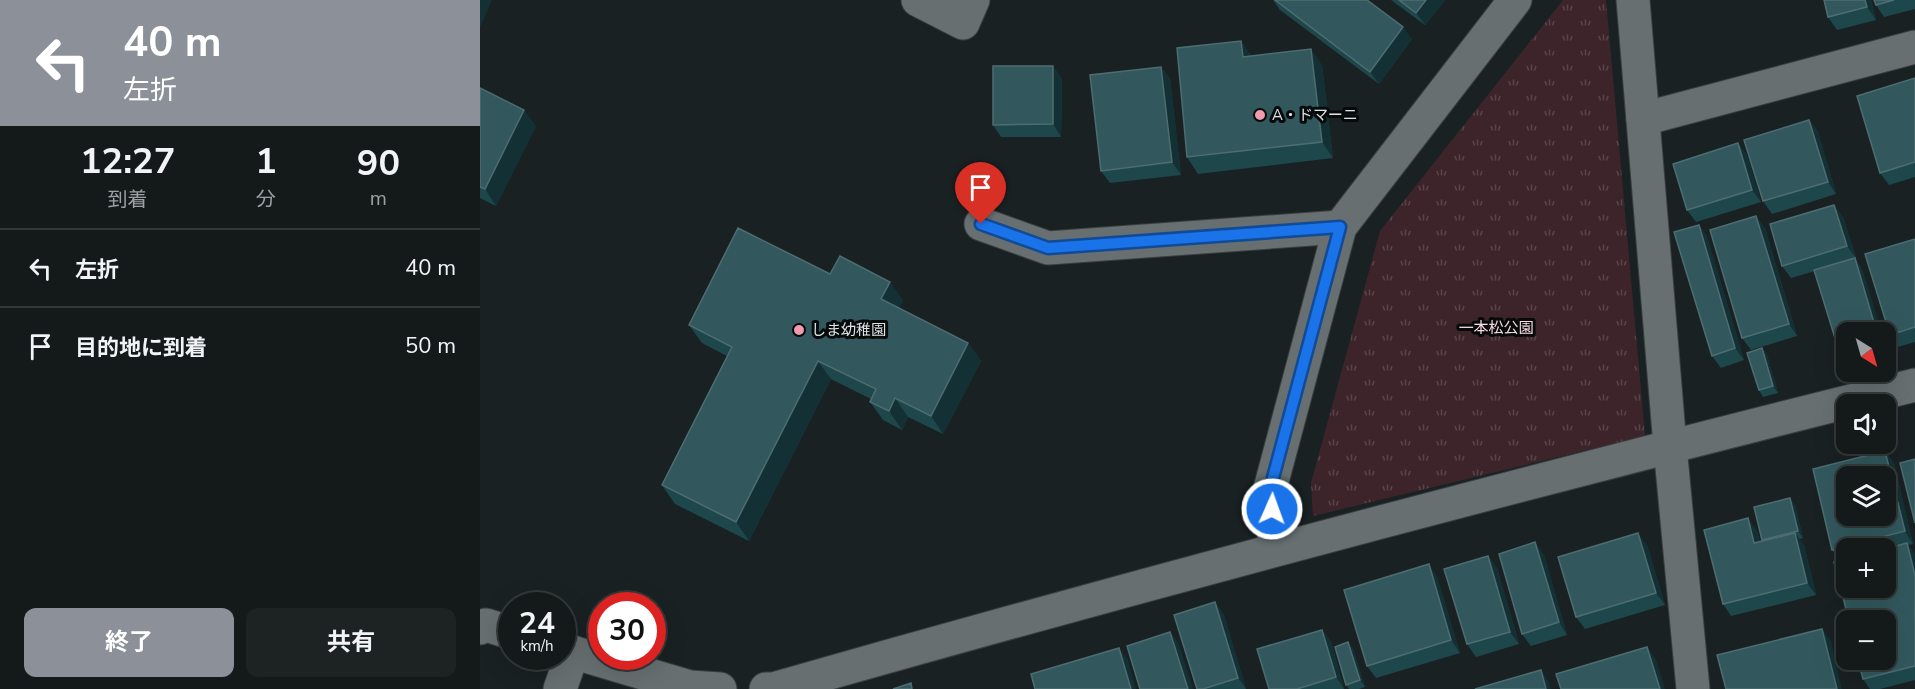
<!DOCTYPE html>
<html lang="ja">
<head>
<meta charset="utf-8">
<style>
	:root { --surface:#14191a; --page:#1d2223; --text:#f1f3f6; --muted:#9da0a2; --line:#333839; --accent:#8c9099 }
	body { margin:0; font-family:"Nunito Sans","Noto Sans JP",sans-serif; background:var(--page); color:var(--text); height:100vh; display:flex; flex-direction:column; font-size:22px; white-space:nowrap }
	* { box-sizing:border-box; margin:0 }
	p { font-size:20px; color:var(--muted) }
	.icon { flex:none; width:33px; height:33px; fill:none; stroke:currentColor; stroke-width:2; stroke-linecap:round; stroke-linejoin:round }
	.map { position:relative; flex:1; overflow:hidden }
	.drawer { display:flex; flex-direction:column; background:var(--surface); width:480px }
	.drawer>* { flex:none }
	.top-card { background:#8c9099; color:#fff; overflow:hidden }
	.needle { width:39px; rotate:143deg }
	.fabs { position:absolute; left:1356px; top:322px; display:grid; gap:12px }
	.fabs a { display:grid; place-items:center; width:60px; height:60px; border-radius:12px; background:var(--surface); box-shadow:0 6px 24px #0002,0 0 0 2px var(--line); font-size:30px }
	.speed { position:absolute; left:18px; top:592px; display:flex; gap:12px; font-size:30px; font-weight:700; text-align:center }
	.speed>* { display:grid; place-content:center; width:78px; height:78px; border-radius:50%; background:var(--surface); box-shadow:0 6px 24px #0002,0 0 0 2px var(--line); line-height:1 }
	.speed small { font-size:15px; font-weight:400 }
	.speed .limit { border:9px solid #d22; background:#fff; color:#111 }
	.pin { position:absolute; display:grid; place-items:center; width:51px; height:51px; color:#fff; margin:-62px -26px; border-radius:50% 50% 50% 0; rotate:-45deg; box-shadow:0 0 6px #0007 }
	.pin .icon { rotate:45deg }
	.me { position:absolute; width:66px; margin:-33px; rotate:2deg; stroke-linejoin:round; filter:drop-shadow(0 0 4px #0008) }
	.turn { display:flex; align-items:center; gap:21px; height:126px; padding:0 24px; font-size:27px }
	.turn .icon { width:78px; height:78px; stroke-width:2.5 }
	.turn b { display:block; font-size:42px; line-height:51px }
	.eta { display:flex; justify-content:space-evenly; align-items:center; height:102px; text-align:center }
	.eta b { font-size:36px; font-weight:700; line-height:42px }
	.primary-button { display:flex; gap:12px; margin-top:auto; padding:12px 24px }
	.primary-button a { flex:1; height:69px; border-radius:12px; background:var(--accent); color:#fff; font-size:24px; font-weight:700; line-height:69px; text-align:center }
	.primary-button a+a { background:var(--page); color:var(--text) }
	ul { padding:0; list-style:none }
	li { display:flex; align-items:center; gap:18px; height:78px; padding:0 24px; border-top:2px solid var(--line) }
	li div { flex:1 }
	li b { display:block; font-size:22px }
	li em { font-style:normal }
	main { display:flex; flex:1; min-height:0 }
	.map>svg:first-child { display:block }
</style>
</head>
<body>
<main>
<section class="drawer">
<div class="top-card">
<div class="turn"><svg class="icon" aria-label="left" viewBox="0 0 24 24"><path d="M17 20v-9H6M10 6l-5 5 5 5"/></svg><div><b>40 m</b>左折</div></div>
</div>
<div class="eta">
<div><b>12:27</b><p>到着</p></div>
<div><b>1</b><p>分</p></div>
<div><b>90</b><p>m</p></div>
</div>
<ul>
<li><svg class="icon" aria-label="left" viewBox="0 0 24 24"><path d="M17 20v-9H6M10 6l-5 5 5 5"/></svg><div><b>左折</b></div><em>40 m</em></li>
<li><svg class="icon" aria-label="arrive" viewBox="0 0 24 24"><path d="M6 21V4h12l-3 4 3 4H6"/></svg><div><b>目的地に到着</b></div><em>50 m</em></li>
</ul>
<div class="primary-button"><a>終了</a><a>共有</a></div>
</section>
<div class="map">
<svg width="1435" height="689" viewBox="0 0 1435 689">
	<defs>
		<pattern id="grass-tufts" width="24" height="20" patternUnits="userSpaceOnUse" patternTransform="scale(1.5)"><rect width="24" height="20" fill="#3d242a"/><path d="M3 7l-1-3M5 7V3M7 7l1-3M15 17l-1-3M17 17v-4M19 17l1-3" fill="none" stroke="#594449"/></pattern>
	</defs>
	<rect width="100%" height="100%" fill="#1a2122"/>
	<!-- grass -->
	<polygon fill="url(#grass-tufts)" points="1083,0 1126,0 1165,436 833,516 831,483 900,231"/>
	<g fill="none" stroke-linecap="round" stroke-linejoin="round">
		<!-- minor casing -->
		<g stroke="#393e3f" stroke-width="35">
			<g id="minor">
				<polyline points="438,0 483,23 493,0"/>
				<polyline points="1153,0 1190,446 1213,689"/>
				<polyline points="1163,119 1435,47"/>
				<polyline points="501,224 568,248 860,227"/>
				<polyline points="795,549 790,489 860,227 1035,0"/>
				<polyline points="0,628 6,625 32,633"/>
				<polyline points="82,649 210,687 240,689"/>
				<polyline points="80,689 93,652"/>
				<path d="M 286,689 L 293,689 C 672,581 1053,480 1435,385"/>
			</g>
		</g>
		<!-- minor -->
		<use href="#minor" stroke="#676f70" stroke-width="33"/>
	</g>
	<!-- wall -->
	<g fill="#1e474c" fill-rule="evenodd">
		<polygon points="793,0 887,0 932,39 899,84 800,10"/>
		<polygon points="911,0 965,0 945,25"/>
		<polygon points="1391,0 1396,20 1357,30 1348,17"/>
		<polygon points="1394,0 1435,0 1435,9 1404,17 1396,5"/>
		<polygon points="761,41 771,56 842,65 853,158 718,174 707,157"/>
		<polygon points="681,67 690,79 701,175 630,183 621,171"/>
		<polygon points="582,78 581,137 521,137 513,125"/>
		<polygon points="1435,78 1435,177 1409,185 1400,173"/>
		<polygon points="0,88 56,126 16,206 0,198"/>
		<polygon points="1329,120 1338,132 1356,194 1292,214 1283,201"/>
		<polygon points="1258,143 1267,156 1281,202 1216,222 1207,210"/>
		<polygon points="1363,217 1376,258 1375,259 1383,271 1366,333 1366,368 1362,361 1335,271 1311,278 1302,266"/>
		<polygon points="1219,225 1227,237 1264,360 1241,368 1232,356"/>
		<polygon points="1285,228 1317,336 1271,350 1262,338"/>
		<polygon points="1435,239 1435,342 1418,347 1410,335"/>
		<polygon points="350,274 423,300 419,308 488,343 501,361 463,434 428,417 422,430 403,420 390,402 391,399 351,379 269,541 195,504 182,485 247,356 222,343 209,325"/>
		<polygon points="1406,344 1411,361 1406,363"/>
		<polygon points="1282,348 1287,355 1298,393 1283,397 1279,390"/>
		<path d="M 1405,451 L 1414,463 L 1433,544 L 1428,545 L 1435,555 L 1435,680 L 1400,689 L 1390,689 L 1383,679 L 1360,560 L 1352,550 ZM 1366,549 L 1406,549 L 1366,588 Z"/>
		<polygon points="1315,505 1323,538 1319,539 1324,545 1336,595 1251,616 1243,604 1277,531 1280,542 1283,541"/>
		<polygon points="1167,545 1185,605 1105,629 1096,617"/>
		<polygon points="1064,555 1087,635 1051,646 1042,634"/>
		<polygon points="1008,556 1017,568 1039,644 996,657 987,644"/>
		<polygon points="957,577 980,653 896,678 887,666"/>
		<polygon points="735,602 744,615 766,689 717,689"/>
		<polygon points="842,630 851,642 864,689 789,689"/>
		<polygon points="868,642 873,649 885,687 879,689 869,689 866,685"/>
	</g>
	<!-- shaded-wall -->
	<g fill="#133135">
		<polygon points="0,0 12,0 0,28"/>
		<polygon points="946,0 965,0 945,25 936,13"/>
		<polygon points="1385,0 1391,0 1396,20 1387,7"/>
		<polygon points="923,27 932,39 899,84 890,72"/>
		<polygon points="761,41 772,57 763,57"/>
		<polygon points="831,49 842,65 853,158 842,142"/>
		<polygon points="573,66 582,78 581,137 573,124"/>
		<polygon points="681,67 690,79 701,175 692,162"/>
		<polygon points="44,110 56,126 16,206 5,189"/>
		<polygon points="1329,120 1338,132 1356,194 1348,182"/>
		<polygon points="1258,143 1267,156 1281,202 1272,190"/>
		<polygon points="1354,205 1363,217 1376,258 1367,246"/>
		<polygon points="1276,216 1285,228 1317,336 1309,324"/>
		<polygon points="1219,225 1227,237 1264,360 1255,348"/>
		<polygon points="1375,258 1383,271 1402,333 1397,333"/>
		<polygon points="410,282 423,300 414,317 401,299"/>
		<polygon points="488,343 501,361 463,434 451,416"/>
		<polygon points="1406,344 1411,361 1406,353"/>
		<polygon points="1282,348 1287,355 1298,393 1293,386"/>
		<polygon points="338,361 351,379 269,541 256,522"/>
		<polygon points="415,398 428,417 422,430 409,411"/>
		<polygon points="1405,451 1414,463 1433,544 1425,531"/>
		<polygon points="1310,498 1315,505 1323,538 1318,531"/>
		<polygon points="1268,518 1277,531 1283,555 1274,543"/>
		<polygon points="1158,533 1167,545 1185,605 1176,593"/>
		<polygon points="1315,533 1324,545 1336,595 1327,583"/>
		<polygon points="1055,542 1064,555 1087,635 1079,622"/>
		<polygon points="1427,543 1435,555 1435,575"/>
		<polygon points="1008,556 1017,568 1039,644 1030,632"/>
		<polygon points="949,564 957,577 980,653 971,640"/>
		<polygon points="735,602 744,615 766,689 758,678"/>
		<polygon points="1342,629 1351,641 1362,689 1357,689"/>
		<polygon points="842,630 851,642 864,689 856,677"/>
		<polygon points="690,632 699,644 713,689 708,689"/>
		<polygon points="868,642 873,649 885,687 880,680"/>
		<polygon points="1167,647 1176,660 1185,689 1180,689"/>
		<polygon points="639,648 648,660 656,689 651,689"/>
		<polygon points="1061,670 1069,682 1071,689 1066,689"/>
	</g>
	<!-- building -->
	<g fill="#32585d" stroke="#4d6d72" stroke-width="1.5" fill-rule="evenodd">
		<polygon points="795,0 887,0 923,27 890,72"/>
		<polygon points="919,0 946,0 936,13"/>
		<polygon points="1344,0 1385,0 1387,7 1348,17"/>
		<polygon points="1394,0 1414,0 1396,5"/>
		<polygon points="761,41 763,57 831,49 842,142 707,157 697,48"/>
		<polygon points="513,66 573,66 573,124 513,125"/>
		<polygon points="681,67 692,162 621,171 610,75"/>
		<polygon points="1435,78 1435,162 1400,173 1377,96"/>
		<polygon points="0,88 44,110 5,189 0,187"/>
		<polygon points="1329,120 1348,182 1283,201 1264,140"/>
		<polygon points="1258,143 1272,190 1207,210 1193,164"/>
		<polygon points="1354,205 1367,246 1302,266 1290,224"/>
		<polygon points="1276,216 1309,324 1262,338 1230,230"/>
		<polygon points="1219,225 1255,348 1232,356 1194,232"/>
		<polygon points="258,228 350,274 360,256 410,282 401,299 488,343 451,416 415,398 409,411 390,402 396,389 338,361 256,522 182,485 252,347 209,325"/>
		<polygon points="1435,239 1435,327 1410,335 1385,254"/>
		<polygon points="1375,258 1397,333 1366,333 1366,359 1362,361 1334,270"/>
		<polygon points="1282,348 1293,386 1279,390 1267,353"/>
		<path d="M 1405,451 L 1425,531 L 1352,550 L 1333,469 ZM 1366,477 L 1406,477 L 1406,516 L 1366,516 Z"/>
		<polygon points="1435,459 1435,523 1420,463"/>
		<polygon points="1310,498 1318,531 1282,540 1274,507"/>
		<polygon points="1268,518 1274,543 1315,533 1327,583 1243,604 1224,530"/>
		<polygon points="1158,533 1176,593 1096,617 1078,557"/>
		<polygon points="1055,542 1079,622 1042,634 1019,554"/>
		<polygon points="1427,543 1435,575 1435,666 1383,679 1378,660 1406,660 1406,621 1369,621 1354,562 1366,559 1366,588 1406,588 1405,549"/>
		<polygon points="1008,556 1030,632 987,644 964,569"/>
		<polygon points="949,564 971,640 887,666 864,590"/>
		<polygon points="735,602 758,678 723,689 717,689 694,615"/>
		<polygon points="1342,629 1357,689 1246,689 1237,655"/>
		<polygon points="842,630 856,677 817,689 789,689 777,649"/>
		<polygon points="690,632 708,689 660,689 647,646"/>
		<polygon points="868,642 880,680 866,685 855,647"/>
		<polygon points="1167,647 1180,689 1081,689 1076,674"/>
		<polygon points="639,648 651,689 555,689 551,674"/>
		<polygon points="1061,670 1066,689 995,689"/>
		<polygon points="431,683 432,689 413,689"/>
	</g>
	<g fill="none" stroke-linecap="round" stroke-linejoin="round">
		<!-- route casing -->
		<g stroke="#114b97" stroke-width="15">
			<polyline id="route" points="501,224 568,248 860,227 790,489 792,509"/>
		</g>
		<!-- route -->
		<use href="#route" stroke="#1a73e8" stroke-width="10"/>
	</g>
	<!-- markers -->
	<g fill="#f29aaf" stroke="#070a0a" stroke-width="2">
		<circle cx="780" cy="115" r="6"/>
		<circle cx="319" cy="330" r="6"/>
	</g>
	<g text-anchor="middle" stroke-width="6" stroke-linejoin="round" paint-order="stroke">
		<!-- poi labels -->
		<g font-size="15" fill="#dfe3e4" stroke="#070a0a" text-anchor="start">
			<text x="792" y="120">A・ドマーニ</text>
			<text x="331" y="335">しま幼稚園</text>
		</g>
		<!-- park labels -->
		<g font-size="15" fill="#f9dae0" stroke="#070a0a">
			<text x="1016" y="333">一本松公園</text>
		</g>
	</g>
</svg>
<div class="fabs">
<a><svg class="needle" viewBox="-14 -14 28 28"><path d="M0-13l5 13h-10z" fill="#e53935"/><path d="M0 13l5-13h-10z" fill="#9da0a2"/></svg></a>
<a><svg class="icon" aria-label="sound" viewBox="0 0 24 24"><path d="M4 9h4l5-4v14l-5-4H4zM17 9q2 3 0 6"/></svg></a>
<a><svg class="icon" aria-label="layers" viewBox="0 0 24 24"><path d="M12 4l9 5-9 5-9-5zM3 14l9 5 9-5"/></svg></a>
<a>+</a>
<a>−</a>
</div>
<div class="speed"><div>24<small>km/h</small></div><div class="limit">30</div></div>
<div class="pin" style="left:501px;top:224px;background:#d93025"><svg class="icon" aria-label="arrive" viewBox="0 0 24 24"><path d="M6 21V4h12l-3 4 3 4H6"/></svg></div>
<svg class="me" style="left:792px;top:509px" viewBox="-20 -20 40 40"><circle r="17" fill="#1a73e8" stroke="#fff" stroke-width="3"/><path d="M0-11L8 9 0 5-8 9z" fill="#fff"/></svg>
</div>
</main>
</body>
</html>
